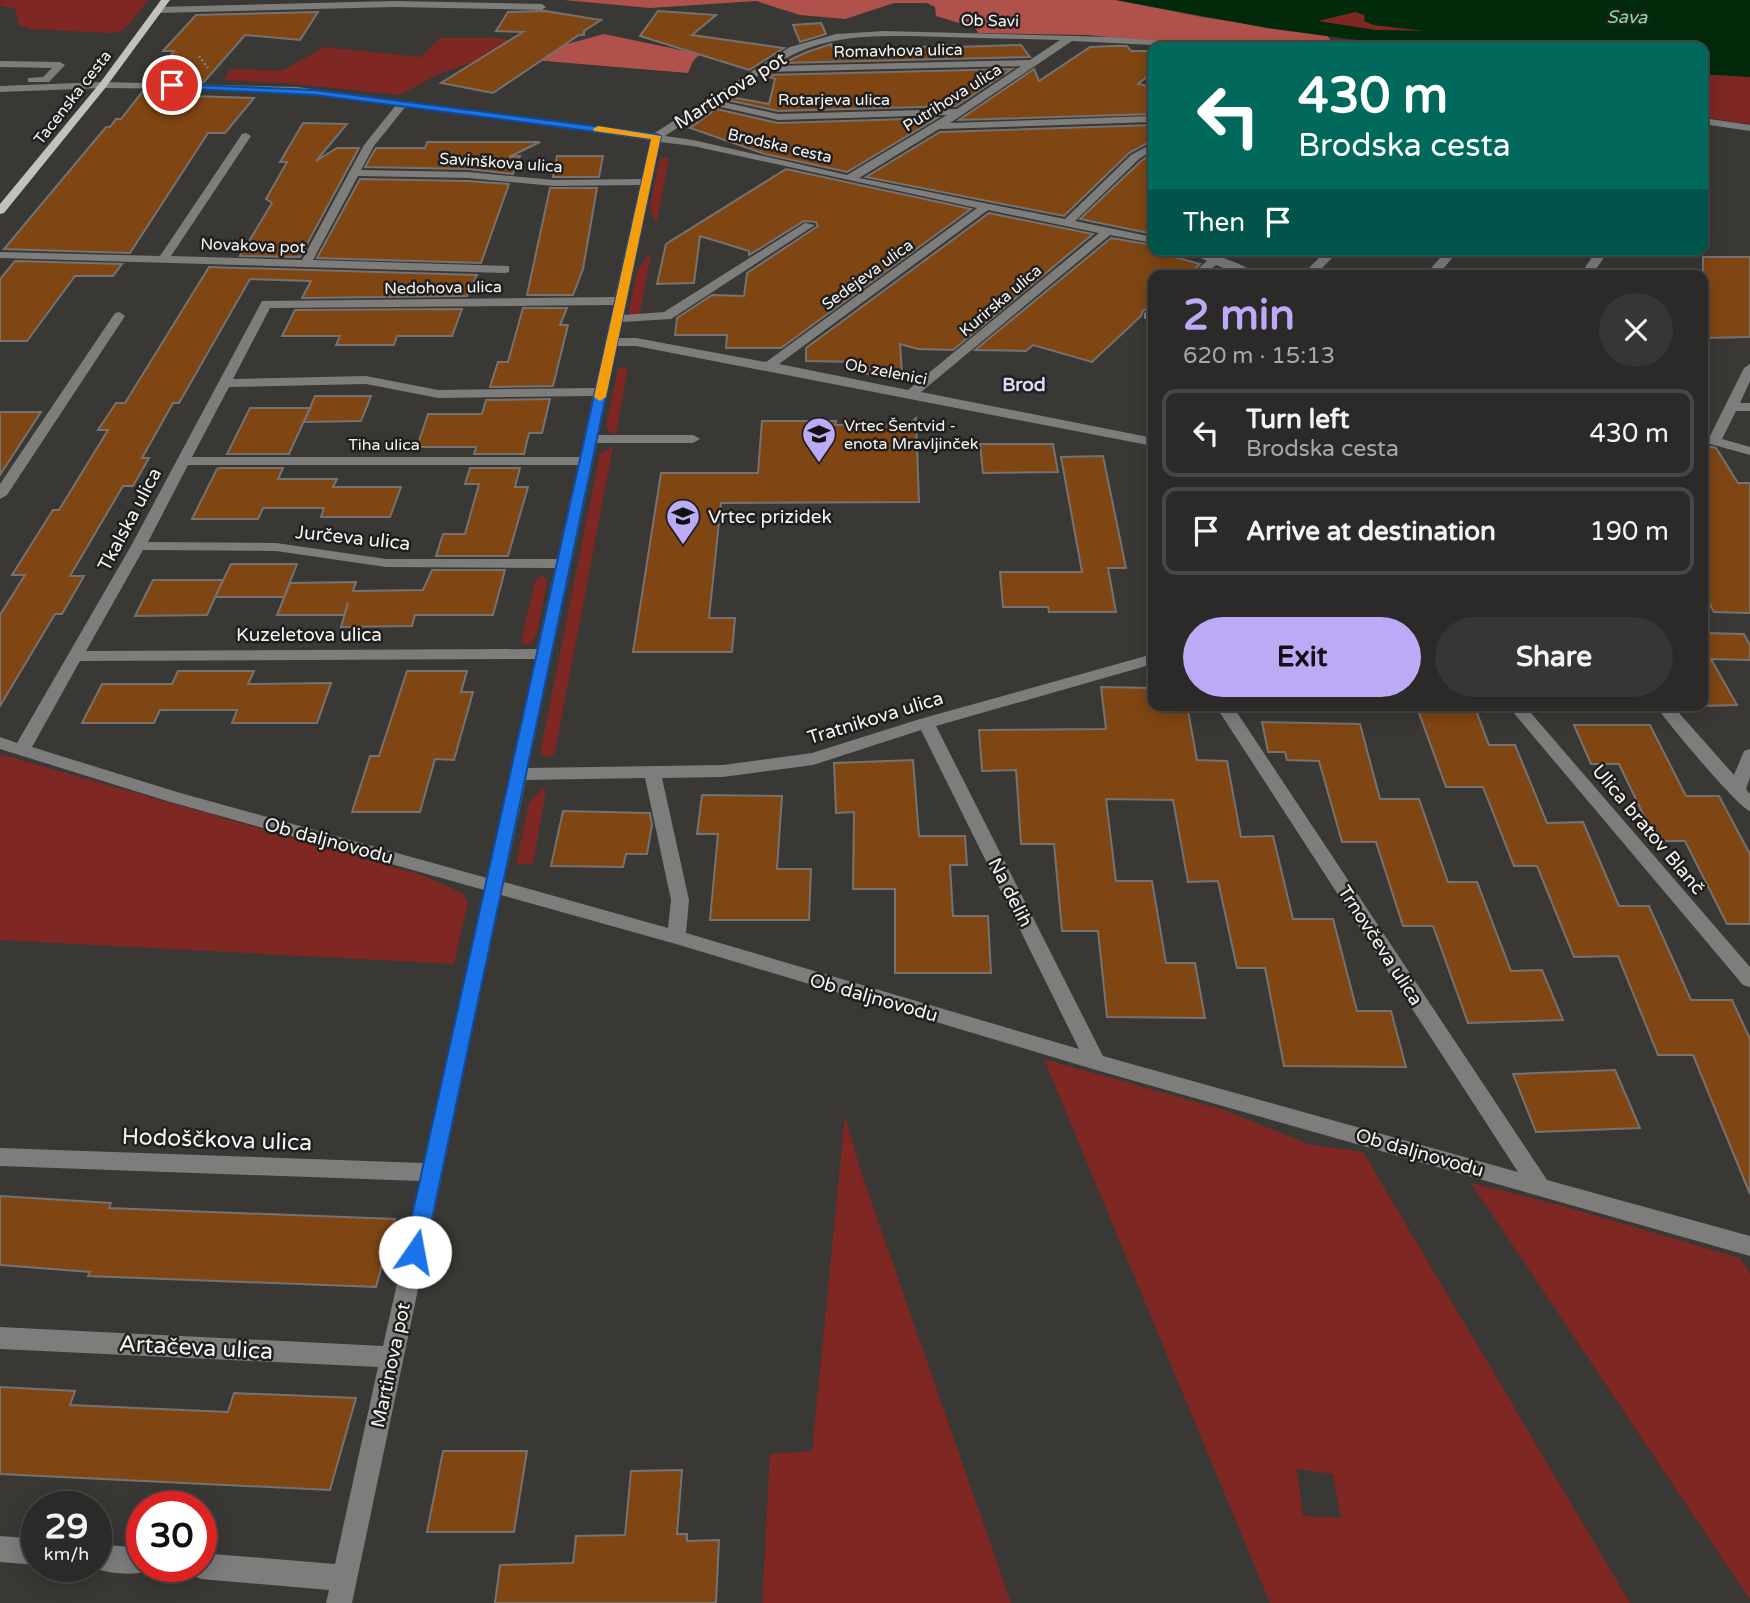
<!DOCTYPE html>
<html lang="en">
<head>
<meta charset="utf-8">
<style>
	:root { --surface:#2b2a28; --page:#373634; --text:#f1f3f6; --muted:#a6a7a8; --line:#474645; --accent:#bbaaf6 }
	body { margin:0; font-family:"Varela Round",sans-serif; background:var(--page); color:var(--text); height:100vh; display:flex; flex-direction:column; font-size:26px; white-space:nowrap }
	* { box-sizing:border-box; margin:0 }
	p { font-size:23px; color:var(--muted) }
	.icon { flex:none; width:38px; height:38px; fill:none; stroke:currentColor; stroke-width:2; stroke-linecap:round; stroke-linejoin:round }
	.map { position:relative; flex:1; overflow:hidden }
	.drawer { position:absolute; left:1148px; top:270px; width:560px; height:441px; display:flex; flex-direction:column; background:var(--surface); border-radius:14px; box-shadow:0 4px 18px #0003,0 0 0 2px var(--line) }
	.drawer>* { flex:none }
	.guide { position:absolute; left:1148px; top:42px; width:560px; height:214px; border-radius:14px; box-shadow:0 4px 18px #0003,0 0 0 2px var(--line); background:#00695c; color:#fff; overflow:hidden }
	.speed { position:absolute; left:21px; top:1491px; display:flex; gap:14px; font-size:35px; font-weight:700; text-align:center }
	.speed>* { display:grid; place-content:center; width:91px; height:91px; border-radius:50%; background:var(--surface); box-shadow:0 4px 18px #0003,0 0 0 2px var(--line); line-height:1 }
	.speed small { font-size:18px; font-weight:400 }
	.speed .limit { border:10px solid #d22; background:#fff; color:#111 }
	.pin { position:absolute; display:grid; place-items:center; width:60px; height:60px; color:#fff; margin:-30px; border:4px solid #fff; border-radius:50%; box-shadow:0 2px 7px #0007 }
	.me { position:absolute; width:77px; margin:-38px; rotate:12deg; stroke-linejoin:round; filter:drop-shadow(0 0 5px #0008) }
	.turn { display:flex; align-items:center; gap:24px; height:147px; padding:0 35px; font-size:32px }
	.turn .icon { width:91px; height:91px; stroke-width:2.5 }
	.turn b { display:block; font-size:49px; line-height:60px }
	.then { display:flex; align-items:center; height:66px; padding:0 35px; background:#0003; gap:14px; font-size:26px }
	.round { display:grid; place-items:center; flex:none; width:74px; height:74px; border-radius:37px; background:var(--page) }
	.headline { display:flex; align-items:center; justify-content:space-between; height:119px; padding:0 35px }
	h1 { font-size:42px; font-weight:700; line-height:52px; color:var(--accent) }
	.action { display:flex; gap:14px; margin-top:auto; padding:14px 35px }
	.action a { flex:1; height:80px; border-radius:42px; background:var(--accent); color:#111; font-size:28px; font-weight:700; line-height:80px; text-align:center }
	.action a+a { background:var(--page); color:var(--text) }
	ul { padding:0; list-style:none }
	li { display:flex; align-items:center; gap:21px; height:88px; margin:0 14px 10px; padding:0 21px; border:4px solid var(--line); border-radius:14px }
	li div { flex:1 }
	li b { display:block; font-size:26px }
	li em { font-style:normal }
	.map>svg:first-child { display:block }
</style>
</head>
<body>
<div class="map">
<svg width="1750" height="1603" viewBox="0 0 1750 1603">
	<rect width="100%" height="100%" fill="#393835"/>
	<!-- green -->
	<g fill="#7f2723" fill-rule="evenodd">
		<polygon points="149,0 123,31 109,33 31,29 19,25 15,8 0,6 1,0"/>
		<polygon points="1355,12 1365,16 1364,21 1374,25 1426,31 1375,30 1316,21"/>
		<polygon points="440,38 500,38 549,49 490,57 440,73 400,95 284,83 224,80 231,69 282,71 324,47 421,57"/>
		<polygon points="1703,74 1750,77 1750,124 1703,117"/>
		<polygon points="660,157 669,159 657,221 654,221 650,207"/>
		<polygon points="648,255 651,255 639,316 628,316 637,272"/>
		<polygon points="618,368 628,368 616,434 609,432 606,426"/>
		<polygon points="613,447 555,752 550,758 541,754 541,748 600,453"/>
		<polygon points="543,575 547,582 537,634 529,645 521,642 535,581"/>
		<polygon points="0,754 425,876 462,893 468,902 454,964 0,940"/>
		<polygon points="543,788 546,791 533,864 516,864 529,803"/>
		<path d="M 1044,1059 L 1224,1110 L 1308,1144 L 1363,1152 L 1630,1603 L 1270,1603 ZM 1297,1469 L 1333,1474 L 1341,1518 L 1303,1516 Z"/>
		<polygon points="845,1115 861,1172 1011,1603 762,1603 770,1454 812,1451"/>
		<polygon points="1471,1183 1559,1205 1740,1258 1750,1274 1750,1600"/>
	</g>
	<!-- forest -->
	<g fill="#b0524b">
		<polygon points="564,0 1116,0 1202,17 1327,36 1338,47 1215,47 1088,35 978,33 976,28 936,16 935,7 927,3 894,3 845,19 800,15 756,1 650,8"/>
		<polygon points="604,34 700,54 693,61 688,73 533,60 549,49"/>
	</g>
	<!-- water -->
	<path fill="#002a0a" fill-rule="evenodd" d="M 1116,0 L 1750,0 L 1750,77 L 1703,74 L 1703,47 L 1411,47 L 1267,28 ZM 1355,12 L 1365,15 L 1364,21 L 1374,25 L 1426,31 L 1375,30 L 1318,21 Z"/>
	<!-- building -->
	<g fill="#7f4613" stroke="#757270" stroke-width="2">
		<polygon points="545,11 601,20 584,31 584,35 579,35 493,93 441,83 523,32 496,31 508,12"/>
		<polygon points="658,11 716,15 692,35 784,48 749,70 640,36"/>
		<polygon points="318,12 300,40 245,35 204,82 151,81 174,51 163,51 196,15"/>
		<polygon points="821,23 826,34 800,42 793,25"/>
		<polygon points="831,44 833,49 851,51 955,45 956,47 1021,45 1030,57 783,63 807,52"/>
		<polygon points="1112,46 1127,46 1131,51 1153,51 1153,72 1138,84 1153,87 1153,114 959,120 1034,69 1039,81 1090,47"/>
		<polygon points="1012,69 956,106 778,111 727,100 731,97 769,104 775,79 765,75"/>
		<polygon points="143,91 196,92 192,96 254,98 225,133 208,133 130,253 4,249 106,127 110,127 116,119 121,119"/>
		<polygon points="716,109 778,123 937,118 847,172 765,154 690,128"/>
		<polygon points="303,123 347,124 316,161 337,148 359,148 300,257 240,256 272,203 266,199 287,162 280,162"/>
		<polygon points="1153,125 1153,140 1129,153 1064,216 866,177 940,132"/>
		<polygon points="427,142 540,142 509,157 520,156 513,174 468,169 365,167 376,148 425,148"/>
		<polygon points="1153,153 1153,234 1080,219 1141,161"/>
		<polygon points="557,156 603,156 599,177 553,177"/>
		<polygon points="786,169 971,209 781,348 726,348 727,335 675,335 677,318 712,295 744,296 747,273 818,226 816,222 804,221 749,255 749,251 700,236 694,283 657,284 666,244"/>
		<polygon points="360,179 468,181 509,184 481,263 317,258"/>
		<polygon points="550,188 597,188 583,269 573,295 527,295"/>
		<polygon points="989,213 1093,234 953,350 918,349 900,344 902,373 862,374 862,362 806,361 806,348"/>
		<polygon points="1111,238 1153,245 1153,251 1200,264 1188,275 1153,275 1153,305 1143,311 1141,316 1092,362 1033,345 1026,351 975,350"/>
		<polygon points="1703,257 1750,257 1750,337 1703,338"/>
		<polygon points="15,261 122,264 113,276 75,276 27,341 0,341 0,279"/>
		<polygon points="209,267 477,275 467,296 302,298 311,281 250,279 179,403 173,403 142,458 149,458 133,486 123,486 70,576 84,576 62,614 55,614 0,706 0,615 25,575 12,575 53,510 59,510 108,430 98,430 116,403 125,403"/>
		<polygon points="523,308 567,308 560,325 568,325 553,386 490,387 498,362 508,362"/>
		<polygon points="462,309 452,336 397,336 394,345 336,345 340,336 282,336 295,310"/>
		<polygon points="315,396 371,396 361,421 304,422"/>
		<polygon points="550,399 542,433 529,433 524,454 474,454 476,447 417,447 428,414 482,414 486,400"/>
		<polygon points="250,408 310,408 289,454 227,454"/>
		<polygon points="0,412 41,412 0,475"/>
		<polygon points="916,418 919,502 721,503 709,618 735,618 732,652 633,652 661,473 758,473 762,421 836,421 835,425 906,424 906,427"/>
		<polygon points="980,444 1053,444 1058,472 983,473"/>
		<polygon points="1703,445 1716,448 1738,483 1750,483 1750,613 1714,612 1703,592"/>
		<polygon points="1103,456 1126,568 1108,568 1116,612 1049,612 1048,607 1003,607 1000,572 1082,572 1061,457"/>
		<polygon points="220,468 283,468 278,479 337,479 333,487 401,487 390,517 321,517 324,508 263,508 258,519 192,519 217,469"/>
		<polygon points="470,468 520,468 515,487 528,487 508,556 436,556 443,534 465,534 479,484 465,484"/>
		<polygon points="231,564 297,564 284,597 215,597"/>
		<polygon points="432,570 505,570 493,615 415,615 412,626 341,627 348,603 344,615 277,615 290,583 356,582 353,591 423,590"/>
		<polygon points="153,580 223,580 207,615 135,616"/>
		<polygon points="1703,633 1744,634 1750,645 1750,660 1711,659 1737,705 1703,706"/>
		<polygon points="178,671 254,671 248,684 331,683 317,723 232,723 237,710 160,710 154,723 82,723 102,684 172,684"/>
		<polygon points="407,671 467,671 461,692 473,692 454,760 435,759 420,812 352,812 370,756 379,756"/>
		<polygon points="1101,687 1153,688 1153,705 1187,705 1197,760 1227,761 1241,837 1273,836 1293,919 1333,919 1357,1011 1391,1011 1406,1067 1284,1066 1265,968 1237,968 1218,881 1188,882 1173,800 1106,799 1116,881 1152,881 1166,963 1195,963 1205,1018 1107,1017 1098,931 1062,931 1054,844 1021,844 1016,770 982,771 979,730 1106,729"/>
		<polygon points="1416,705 1474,705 1489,745 1515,745 1547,823 1583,822 1619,906 1649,906 1691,1000 1732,1000 1750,1039 1750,1194 1693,1055 1658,1055 1618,956 1574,957 1537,866 1514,866 1483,787 1446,787"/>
		<polygon points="1262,722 1360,724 1380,799 1419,799 1448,882 1477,882 1511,971 1542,970 1563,1020 1468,1023 1433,926 1403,926 1376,842 1342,842 1319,761 1287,760 1285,752 1268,752"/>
		<polygon points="1574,725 1650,725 1686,796 1719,796 1750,854 1750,924 1727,924 1685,841 1656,841 1619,764 1591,764"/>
		<polygon points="913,760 919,836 965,836 967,865 950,865 953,916 988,916 991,973 895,973 895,889 853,889 854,812 836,813 834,763"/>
		<polygon points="702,795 782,796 777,869 811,869 809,920 710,920 718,834 697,834"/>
		<polygon points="563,811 650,813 652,825 647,854 626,854 623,867 551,866"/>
		<polygon points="1615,1070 1640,1128 1536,1132 1513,1074"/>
		<polygon points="0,1196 111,1203 109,1208 395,1219 376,1287 88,1276 90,1272 0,1265"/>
		<polygon points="0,1387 75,1391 70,1405 228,1412 234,1393 356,1398 330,1490 0,1474"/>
		<polygon points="443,1451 527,1451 514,1532 427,1532"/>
		<polygon points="682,1470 677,1534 687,1534 687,1541 719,1540 716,1603 495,1603 500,1565 573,1563 576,1536 625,1535 631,1471"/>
	</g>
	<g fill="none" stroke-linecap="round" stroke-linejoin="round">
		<!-- path -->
		<polyline stroke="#80807d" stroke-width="2.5" stroke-dasharray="2 2.5" stroke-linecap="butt" points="199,56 208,68"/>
		<!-- minor -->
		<g fill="#7d7d7c" fill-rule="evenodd">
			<polygon points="395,1 542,4 546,7 542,10 395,7 158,13 153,10 158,7"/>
			<path d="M 884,31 L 1110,37 L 1162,41 L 1193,47 L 1072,41 L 950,123 L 1153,116 L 1153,122 L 939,129 L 859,178 L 1065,219 L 1131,155 L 1153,143 L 1153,150 L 1139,159 L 1075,221 L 1153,237 L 1153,243 L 1110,235 L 921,392 L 1153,438 L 1153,446 L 636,346 L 617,346 L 598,435 L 693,435 L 700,439 L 693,443 L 597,443 L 528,768 L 723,765 L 812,753 L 920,719 L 1153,654 L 1153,664 L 936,726 L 1103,1056 L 1518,1172 L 1215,705 L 1232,705 L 1547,1180 L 1750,1236 L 1750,1256 L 1096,1070 L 676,944 L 501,895 L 352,1603 L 326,1603 L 329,1590 L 201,1579 L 192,1575 L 188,1566 L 201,1566 L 201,1553 L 335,1564 L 378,1367 L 0,1349 L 0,1327 L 383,1346 L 420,1181 L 0,1166 L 0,1148 L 424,1163 L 484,890 L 167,801 L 0,749 L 0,737 L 17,743 L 131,546 L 262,301 L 615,297 L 640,185 L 554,186 L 468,178 L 358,176 L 313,260 L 509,266 L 509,272 L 505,273 L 0,258 L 0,252 L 160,256 L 242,134 L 246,133 L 251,136 L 171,256 L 302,260 L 364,145 L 396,105 L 297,93 L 201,89 L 103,88 L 0,92 L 0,86 L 103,82 L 297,87 L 653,134 L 790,47 L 836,34 ZM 909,36 L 1060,40 L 1030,60 L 773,66 C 817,37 858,36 909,36 ZM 1021,66 L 957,109 L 778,114 L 719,101 L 764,72 ZM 712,105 L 778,120 L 947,115 L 847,175 L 693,140 L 665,136 ZM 406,106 L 650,140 L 642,179 L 554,180 L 468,172 L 361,170 L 374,146 ZM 660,142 L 693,146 L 977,208 L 766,362 L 636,338 L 619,338 L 622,322 L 671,319 L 815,225 L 805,223 L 664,312 L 624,315 ZM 988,210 L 1099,233 L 908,390 L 779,364 ZM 614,305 L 595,388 L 438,390 L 366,376 L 233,379 L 270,308 ZM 366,384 L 438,398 L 593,396 L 580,457 L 192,457 L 229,387 ZM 188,465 L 578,465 L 557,559 L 386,559 L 276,543 L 148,542 ZM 143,550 L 276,551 L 386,567 L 555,568 L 537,649 L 86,651 ZM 535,659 L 487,878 L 177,792 L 32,747 L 80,661 ZM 921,730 L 1079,1049 L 686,933 L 689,900 L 662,778 L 723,777 L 813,765 ZM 645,778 L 671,900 L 668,928 L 504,882 L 526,780 Z"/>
			<polygon points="0,61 60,62 65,65 49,82 28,82 28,78 43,77 52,68 0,67"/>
			<polygon points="1703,118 1750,125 1750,131 1703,124"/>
			<path d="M 1184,250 C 1205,250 1241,262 1258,275 L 1241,275 L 1216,265 L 1204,275 L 1191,275 L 1207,261 Z"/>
			<polygon points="1327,250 1340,250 1315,275 1302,275"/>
			<polygon points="1447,250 1459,250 1438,275 1425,275"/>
			<polygon points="1597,250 1609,250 1592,275 1580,275"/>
			<polygon points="1153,308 1153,318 1144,319 1144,313"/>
			<polygon points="119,312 125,316 7,495 0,499 0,484 115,313"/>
			<polygon points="1750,364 1750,381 1740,403 1750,403 1750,411 1736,411 1722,439 1750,447 1750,455 1703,442 1703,434 1710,436 1744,368"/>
			<polygon points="1507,705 1524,705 1750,967 1750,987 1743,985"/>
			<path d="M 1655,705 L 1672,705 L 1734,775 L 1744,751 L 1750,749 L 1750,777 L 1746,789 L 1750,794 L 1750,811 C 1737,807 1667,722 1655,705 Z"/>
			<polygon points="0,1536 37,1539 37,1565 0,1562"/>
			<path d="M 96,1544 L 142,1548 L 142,1566 L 153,1566 L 151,1570 C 134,1577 104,1573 87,1566 L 96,1566 Z"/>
		</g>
		<!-- major -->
		<polygon fill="#c1c1be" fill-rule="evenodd" points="161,0 170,0 106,87 4,213 0,214 0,204 100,83"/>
	</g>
	<!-- route -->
	<polygon fill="#1a73e8" stroke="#114b97" stroke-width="2" points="169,84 315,90 656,134 661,136 425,1252 422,1258 415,1261 407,1258 404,1252 651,139 315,95 172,88 169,87"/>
	<!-- slow -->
	<polygon fill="#f59e0b" points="598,126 661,136 606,397 600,401 594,397 651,139 594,131 593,129"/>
	<!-- icons -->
	<defs>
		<g id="school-pin" transform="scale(1.75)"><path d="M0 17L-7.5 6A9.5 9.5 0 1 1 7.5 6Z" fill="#bbaaf6" stroke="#201f1e"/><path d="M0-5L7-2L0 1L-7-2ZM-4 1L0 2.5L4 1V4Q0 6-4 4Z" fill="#111"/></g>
	</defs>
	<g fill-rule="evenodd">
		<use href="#school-pin" x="819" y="434"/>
		<use href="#school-pin" x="683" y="516"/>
	</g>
	<g text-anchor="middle" stroke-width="5" stroke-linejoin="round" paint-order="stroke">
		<!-- far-street labels -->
		<g font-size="16" fill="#f5f5f3" stroke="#201f1e">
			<text transform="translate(990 20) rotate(1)" y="6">Ob Savi</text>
			<text transform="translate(898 50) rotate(-1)" y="6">Romavhova ulica</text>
			<text transform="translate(72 97) rotate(-52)" y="6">Tacenska cesta</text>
			<text transform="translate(952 97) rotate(-32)" y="6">Putrihova ulica</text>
			<text x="834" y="105">Rotarjeva ulica</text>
			<text transform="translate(780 145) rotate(13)" y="6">Brodska cesta</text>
			<text transform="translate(501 162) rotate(4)" y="6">Savinškova ulica</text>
			<text transform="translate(253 245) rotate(2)" y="6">Novakova pot</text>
			<text transform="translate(867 274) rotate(-36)" y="6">Sedejeva ulica</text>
			<text transform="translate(443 287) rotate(-1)" y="6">Nedohova ulica</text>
			<text transform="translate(1000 300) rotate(-40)" y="6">Kurirska ulica</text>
			<text transform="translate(886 371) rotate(11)" y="6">Ob zelenici</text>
			<text x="384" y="450">Tiha ulica</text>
		</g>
		<!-- far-poi labels -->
		<g font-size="16" fill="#f5f5f3" stroke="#201f1e" text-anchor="start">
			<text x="844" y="431">Vrtec Šentvid -<tspan x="844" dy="18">enota Mravljinček</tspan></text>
		</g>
		<!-- far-water labels -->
		<g font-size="18" font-style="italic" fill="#7be691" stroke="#201f1e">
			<text transform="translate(1627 17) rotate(1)" y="6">Sava</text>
		</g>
		<!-- street labels -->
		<g font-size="19" fill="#f5f5f3" stroke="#201f1e">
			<text transform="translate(730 90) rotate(-32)" y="7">Martinova pot</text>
			<text transform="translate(129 519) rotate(-62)" y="7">Tkalska ulica</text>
			<text transform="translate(353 537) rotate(6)" y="7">Jurčeva ulica</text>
			<text x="309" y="641">Kuzeletova ulica</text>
			<text transform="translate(875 717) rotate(-17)" y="7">Tratnikova ulica</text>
			<text transform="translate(1649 829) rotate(50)" y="7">Ulica bratov Blanč</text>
			<text transform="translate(329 840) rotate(15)" y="7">Ob daljnovodu</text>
			<text transform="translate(1011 892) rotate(63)" y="7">Na delih</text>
			<text transform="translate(1381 945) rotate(57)" y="7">Trnovčeva ulica</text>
			<text transform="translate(874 997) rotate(16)" y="7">Ob daljnovodu</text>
			<text transform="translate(1420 1152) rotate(16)" y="7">Ob daljnovodu</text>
			<text transform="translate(390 1365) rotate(-78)" y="7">Martinova pot</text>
		</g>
		<!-- far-quarter labels -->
		<g font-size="19" font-weight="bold" fill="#dfd9f6" stroke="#201f1e">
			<text x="1024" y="391">Brod</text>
		</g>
		<!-- poi labels -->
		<g font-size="19" fill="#f5f5f3" stroke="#201f1e" text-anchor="start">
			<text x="708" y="523">Vrtec prizidek</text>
		</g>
		<!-- near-street labels -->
		<g font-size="23" fill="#f5f5f3" stroke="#201f1e">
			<text transform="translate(217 1139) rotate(2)" y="8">Hodoščkova ulica</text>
			<text transform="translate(196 1347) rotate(3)" y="8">Artačeva ulica</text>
		</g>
	</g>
</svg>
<div class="speed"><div>29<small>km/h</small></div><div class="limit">30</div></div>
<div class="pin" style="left:172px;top:85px;background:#d93025"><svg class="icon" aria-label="arrive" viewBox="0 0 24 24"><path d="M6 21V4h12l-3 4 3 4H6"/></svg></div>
<svg class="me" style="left:415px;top:1252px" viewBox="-20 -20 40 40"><circle r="19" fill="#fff"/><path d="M0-13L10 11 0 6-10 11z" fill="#1a73e8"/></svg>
<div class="guide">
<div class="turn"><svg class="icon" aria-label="left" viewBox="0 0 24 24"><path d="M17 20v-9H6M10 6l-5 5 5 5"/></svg><div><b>430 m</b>Brodska cesta</div></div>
<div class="then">Then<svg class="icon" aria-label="arrive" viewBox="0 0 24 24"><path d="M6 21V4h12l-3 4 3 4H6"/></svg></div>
</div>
<section class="drawer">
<div class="headline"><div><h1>2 min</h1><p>620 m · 15:13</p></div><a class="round"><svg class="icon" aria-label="close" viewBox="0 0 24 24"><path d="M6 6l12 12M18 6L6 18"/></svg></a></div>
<ul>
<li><svg class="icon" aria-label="left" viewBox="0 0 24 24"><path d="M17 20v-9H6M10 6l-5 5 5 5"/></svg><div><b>Turn left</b><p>Brodska cesta</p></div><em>430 m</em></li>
<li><svg class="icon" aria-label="arrive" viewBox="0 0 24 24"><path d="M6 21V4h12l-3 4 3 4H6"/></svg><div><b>Arrive at destination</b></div><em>190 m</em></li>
</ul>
<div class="action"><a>Exit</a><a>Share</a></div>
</section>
</div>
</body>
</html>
